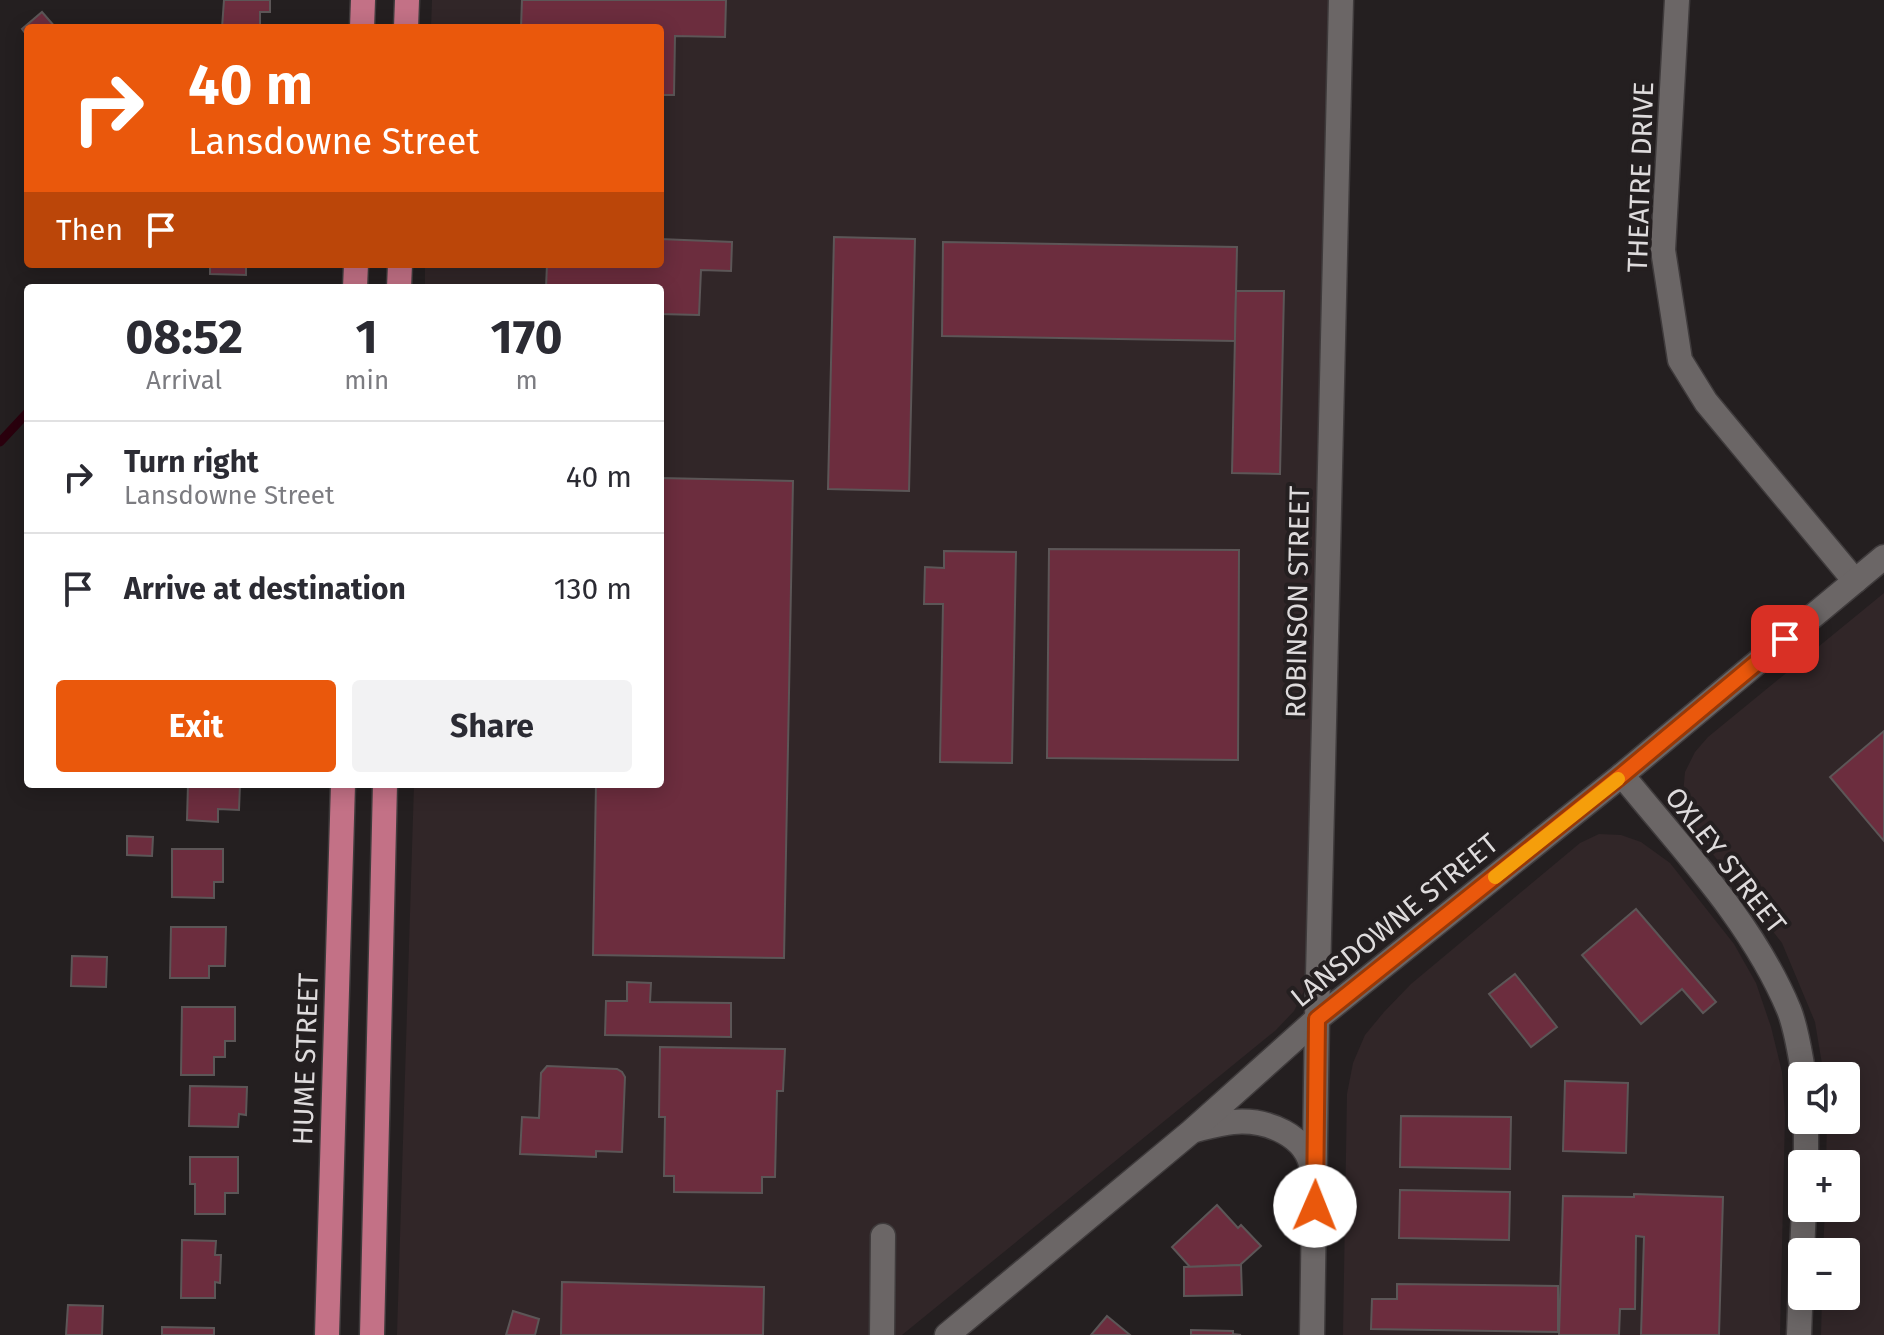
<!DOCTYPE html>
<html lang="en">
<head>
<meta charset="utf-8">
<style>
	:root { --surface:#fff; --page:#f2f2f3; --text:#2b2b33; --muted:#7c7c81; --line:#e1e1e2; --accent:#ea580c }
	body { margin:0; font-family:"Fira Sans",sans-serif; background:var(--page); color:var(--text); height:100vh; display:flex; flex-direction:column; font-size:30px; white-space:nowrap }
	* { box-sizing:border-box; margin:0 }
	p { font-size:26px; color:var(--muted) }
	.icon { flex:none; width:44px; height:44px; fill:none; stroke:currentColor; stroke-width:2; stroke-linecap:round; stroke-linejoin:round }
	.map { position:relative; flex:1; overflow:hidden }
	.panel { position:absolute; left:24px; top:284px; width:640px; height:504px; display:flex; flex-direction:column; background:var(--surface); border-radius:8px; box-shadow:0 4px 20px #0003 }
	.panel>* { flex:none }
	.banner { position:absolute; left:24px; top:24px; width:640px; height:244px; border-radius:8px; box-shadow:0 4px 20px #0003; background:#ea580c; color:#fff; overflow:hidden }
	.controls { position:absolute; left:1788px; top:1062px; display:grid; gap:16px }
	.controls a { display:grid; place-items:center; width:72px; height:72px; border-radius:8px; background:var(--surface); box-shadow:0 4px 20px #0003; font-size:40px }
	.pin { position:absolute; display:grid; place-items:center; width:68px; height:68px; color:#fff; margin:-34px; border-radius:16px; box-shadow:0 4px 12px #0006 }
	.me { position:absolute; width:88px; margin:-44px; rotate:1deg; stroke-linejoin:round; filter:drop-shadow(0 0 6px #0008) }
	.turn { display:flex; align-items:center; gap:28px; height:168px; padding:0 32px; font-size:36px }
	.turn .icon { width:104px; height:104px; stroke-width:2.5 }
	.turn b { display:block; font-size:56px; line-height:68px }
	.then { display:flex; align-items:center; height:76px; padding:0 32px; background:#0003; gap:16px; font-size:30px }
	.eta { display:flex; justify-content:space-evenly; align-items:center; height:136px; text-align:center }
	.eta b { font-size:48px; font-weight:700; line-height:56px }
	.action { display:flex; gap:16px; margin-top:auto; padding:16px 32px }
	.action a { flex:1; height:92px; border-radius:8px; background:var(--accent); color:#fff; font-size:32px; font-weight:700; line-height:92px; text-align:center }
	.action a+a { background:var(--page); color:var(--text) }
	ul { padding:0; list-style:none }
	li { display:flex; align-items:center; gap:24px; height:112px; padding:0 32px; border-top:2px solid var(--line) }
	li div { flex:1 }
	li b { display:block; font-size:30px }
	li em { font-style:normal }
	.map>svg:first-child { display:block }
</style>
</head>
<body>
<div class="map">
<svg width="1884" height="1335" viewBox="0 0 1884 1335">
	<rect width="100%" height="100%" fill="#241f20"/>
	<!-- built -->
	<g fill="#312628">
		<polygon points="432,0 1329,0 1310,979 1294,1011 1276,1030 902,1335 397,1335 414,784 660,784 660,288 425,288 425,264 660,264 660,28 431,28"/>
		<polygon points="1884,593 1884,1335 1821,1335 1822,1296 1846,1296 1846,1252 1823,1252 1825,1208 1846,1208 1846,1164 1826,1164 1827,1120 1846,1120 1846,1076 1824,1076 1815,1022 1782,943 1698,835 1686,815 1683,794 1685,772 1695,752 1708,737"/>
		<polygon points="1599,834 1621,835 1641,842 1670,863 1734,944 1756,983 1771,1027 1782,1072 1785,1115 1780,1335 1343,1335 1347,1094 1353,1063 1365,1035 1384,1012 1411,984 1580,843"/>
	</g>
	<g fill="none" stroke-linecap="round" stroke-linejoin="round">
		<!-- stream -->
		<polyline stroke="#2a000d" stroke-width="9" points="0,442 28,412"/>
	</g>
	<!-- building -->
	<g fill="#6c2d3e" stroke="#5c5657" stroke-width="2">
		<polygon points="224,0 270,0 270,12 260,12 260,28 222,28"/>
		<polygon points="522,0 726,0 725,37 675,36 674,95 660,95 660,28 521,28"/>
		<polygon points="42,12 56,28 28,28 28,37 22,29"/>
		<polygon points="834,237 915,239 909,491 828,489"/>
		<polygon points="660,239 732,242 731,271 701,270 699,315 660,314 660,288 546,288 547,264 660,264"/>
		<polygon points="943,242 1237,247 1235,341 942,336"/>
		<polygon points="210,264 246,264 246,275 210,274"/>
		<polygon points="1236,291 1284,291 1280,474 1232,473"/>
		<polygon points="660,478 793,481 784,958 593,955 596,784 660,784"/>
		<polygon points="1049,549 1239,550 1238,760 1047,758"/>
		<polygon points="944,551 1016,552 1012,763 940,762 943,604 924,604 925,567 944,568"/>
		<polygon points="1884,731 1884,841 1830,777"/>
		<polygon points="188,784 240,784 239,810 218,809 218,822 187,820"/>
		<polygon points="127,836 153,837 152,856 127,855"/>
		<polygon points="172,849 223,849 223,882 214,882 214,898 172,897"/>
		<polygon points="1636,909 1716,1002 1703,1013 1682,989 1641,1024 1582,955"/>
		<polygon points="171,927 226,927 225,966 209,966 209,978 170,978"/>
		<polygon points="72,956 107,957 106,987 71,986"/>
		<polygon points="1515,974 1557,1027 1531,1047 1489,994"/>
		<polygon points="627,982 651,983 650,1002 731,1003 731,1037 605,1035 606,1001 627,1001"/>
		<polygon points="182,1007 235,1007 235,1041 225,1041 225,1057 214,1057 214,1075 181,1075"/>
		<polygon points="660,1047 785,1049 783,1091 777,1091 775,1177 762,1177 762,1193 674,1192 674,1176 664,1176 665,1117 659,1117"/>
		<polygon points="547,1066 617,1069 622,1072 625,1077 622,1152 596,1151 596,1157 520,1154 522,1117 539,1118 541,1073"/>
		<polygon points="1565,1081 1628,1083 1626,1153 1563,1151"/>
		<polygon points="190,1086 247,1087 246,1115 239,1114 238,1127 189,1126"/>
		<polygon points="1401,1116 1511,1117 1510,1169 1400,1167"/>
		<polygon points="190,1157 238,1157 238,1193 225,1193 225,1214 195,1214 195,1184 190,1184"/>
		<polygon points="1400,1190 1510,1192 1509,1240 1399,1238"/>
		<polygon points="1634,1194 1723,1197 1719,1335 1641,1335 1644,1237 1636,1236 1635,1309 1620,1309 1619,1335 1559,1335 1563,1196 1634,1197"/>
		<polygon points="1217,1205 1238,1228 1241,1225 1261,1246 1240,1265 1190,1267 1172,1247"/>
		<polygon points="182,1240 216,1241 215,1255 221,1255 220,1283 215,1282 215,1298 181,1298"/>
		<polygon points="1241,1265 1242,1295 1184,1296 1184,1267"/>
		<polygon points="562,1282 764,1287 763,1335 561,1335"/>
		<polygon points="1397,1284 1558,1286 1558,1332 1371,1329 1372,1299 1397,1299"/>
		<polygon points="68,1305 103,1306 102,1335 66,1335"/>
		<polygon points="513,1311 539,1319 535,1335 506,1335"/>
		<polygon points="1107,1316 1130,1335 1091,1335"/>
		<polygon points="162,1327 214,1328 214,1335 162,1335"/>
		<polygon points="1191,1330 1233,1331 1233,1334 1241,1335 1191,1335"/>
	</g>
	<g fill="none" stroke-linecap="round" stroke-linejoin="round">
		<!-- minor casing -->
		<g stroke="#3f3b3c" stroke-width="27">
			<g id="minor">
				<polyline points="1677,0 1663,250 1680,360 1706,402 1855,581"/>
				<path d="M 1622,775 C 1682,849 1752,921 1789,1010 C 1797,1030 1800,1055 1804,1076"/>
				<path d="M 1195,1130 C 1207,1127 1221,1123 1233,1122 C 1266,1119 1309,1135 1312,1171"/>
				<polyline points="1806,1164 1806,1120"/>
				<polyline points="1802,1252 1804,1208"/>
				<polyline points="882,1335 883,1236"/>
				<polyline points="947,1335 1192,1131 1317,1019 1622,775 1884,557"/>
				<polyline points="1312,1335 1317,1019 1341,0"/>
				<polyline points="1799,1335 1802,1256"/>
			</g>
		</g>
		<!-- major casing -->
		<g stroke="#3f3b3c" stroke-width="27">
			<g id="major">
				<polyline points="362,28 363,0"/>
				<polyline points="406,28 407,0"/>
				<polyline points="355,288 356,264"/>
				<polyline points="399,288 400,264"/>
				<polyline points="327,1335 343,784"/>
				<polyline points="372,1335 385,784"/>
			</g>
		</g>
		<!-- minor -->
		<use href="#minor" stroke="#6b6666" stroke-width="24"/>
		<!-- major -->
		<use href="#major" stroke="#c37186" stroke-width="24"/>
	</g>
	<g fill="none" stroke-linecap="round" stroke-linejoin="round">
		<!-- route casing -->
		<g stroke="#983908" stroke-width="20">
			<polyline id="route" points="1315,1206 1317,1019 1622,775 1785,639"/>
		</g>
		<!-- route -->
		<use href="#route" stroke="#ea580c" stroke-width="14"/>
		<!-- slow -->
		<polyline stroke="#f59e0b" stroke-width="14" points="1495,877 1618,779"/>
	</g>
	<g text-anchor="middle" stroke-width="8" stroke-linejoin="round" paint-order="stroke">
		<!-- street labels -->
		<g font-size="28" fill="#dedbdc" stroke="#241f20">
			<text transform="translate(1640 177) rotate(-88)" y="10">THEATRE DRIVE</text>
			<text transform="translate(1297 602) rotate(-89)" y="10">ROBINSON STREET</text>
			<text transform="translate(1726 860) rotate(52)" y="10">OXLEY STREET</text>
			<text transform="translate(1394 920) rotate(-39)" y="10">LANSDOWNE STREET</text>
			<text transform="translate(305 1059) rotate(-88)" y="10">HUME STREET</text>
		</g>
	</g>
</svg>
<div class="controls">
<a><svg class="icon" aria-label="sound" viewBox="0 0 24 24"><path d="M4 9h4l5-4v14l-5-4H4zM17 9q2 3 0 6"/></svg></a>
<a>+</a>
<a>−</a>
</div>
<div class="pin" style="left:1785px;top:639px;background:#d93025"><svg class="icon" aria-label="arrive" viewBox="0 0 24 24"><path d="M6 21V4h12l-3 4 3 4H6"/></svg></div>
<svg class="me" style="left:1315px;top:1206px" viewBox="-20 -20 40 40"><circle r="19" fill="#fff"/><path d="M0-13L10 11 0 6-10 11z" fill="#ea580c"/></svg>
<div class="banner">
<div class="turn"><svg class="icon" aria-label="right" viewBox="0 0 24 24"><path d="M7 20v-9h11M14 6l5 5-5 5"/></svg><div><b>40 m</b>Lansdowne Street</div></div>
<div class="then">Then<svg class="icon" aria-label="arrive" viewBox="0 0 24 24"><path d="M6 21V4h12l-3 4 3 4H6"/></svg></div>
</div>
<section class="panel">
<div class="eta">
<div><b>08:52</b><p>Arrival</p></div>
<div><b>1</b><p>min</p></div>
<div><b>170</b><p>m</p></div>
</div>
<ul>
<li><svg class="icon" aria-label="right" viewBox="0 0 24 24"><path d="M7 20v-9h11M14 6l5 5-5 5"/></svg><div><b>Turn right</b><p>Lansdowne Street</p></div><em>40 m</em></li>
<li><svg class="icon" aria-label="arrive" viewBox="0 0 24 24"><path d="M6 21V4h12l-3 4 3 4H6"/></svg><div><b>Arrive at destination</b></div><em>130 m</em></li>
</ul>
<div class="action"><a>Exit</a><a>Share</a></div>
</section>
</div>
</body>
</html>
